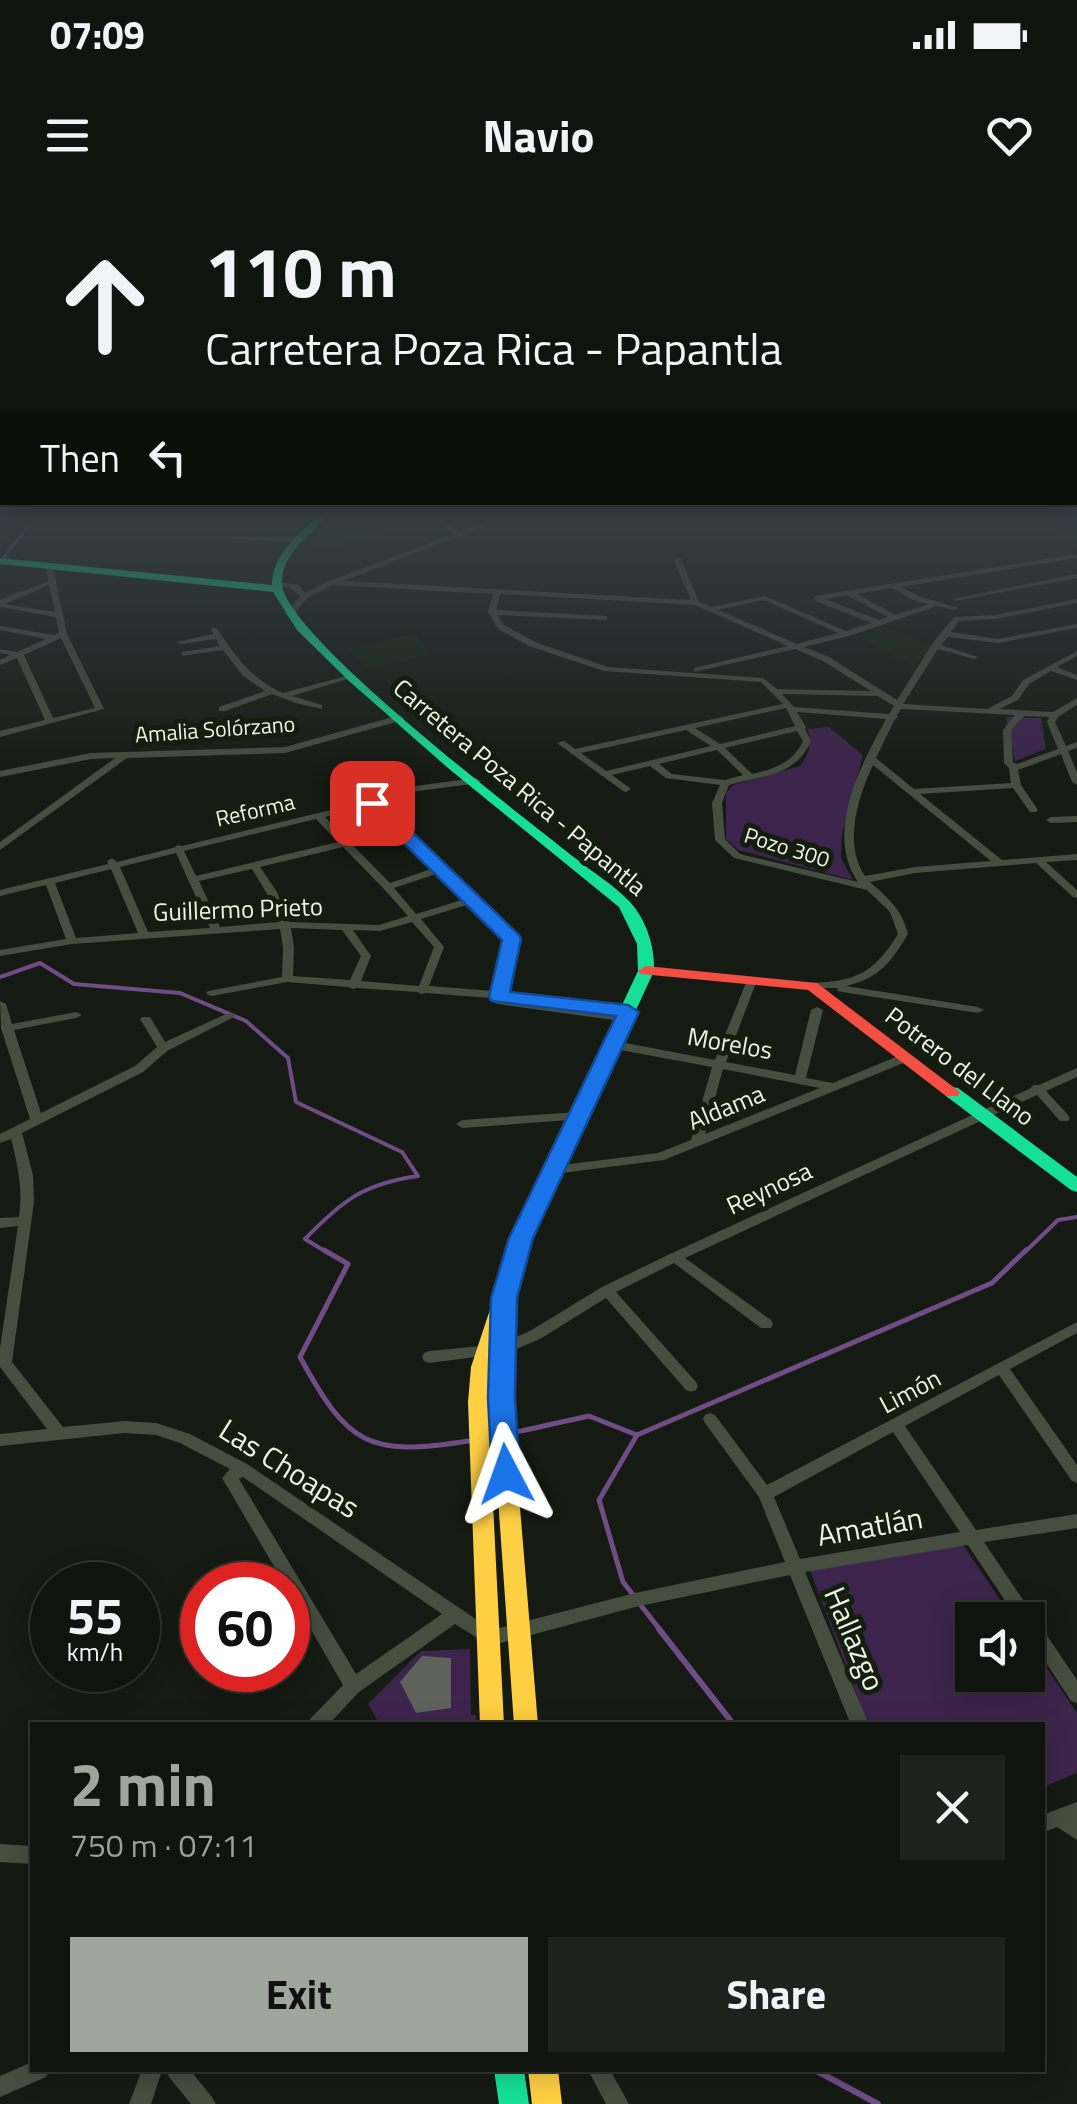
<!DOCTYPE html>
<html lang="en">
<head>
<meta charset="utf-8">
<style>
	:root { --surface:#10140e; --page:#1e211c; --text:#f1f3f6; --muted:#9c9e9e; --line:#30332e; --accent:#a0a69c }
	body { margin:0; font-family:"Titillium Web",sans-serif; background:var(--page); color:var(--text); height:100vh; display:flex; flex-direction:column; font-size:38px; white-space:nowrap }
	* { box-sizing:border-box; margin:0 }
	p { font-size:32px; color:var(--muted) }
	.icon { flex:none; width:55px; height:55px; fill:none; stroke:currentColor; stroke-width:2; stroke-linecap:round; stroke-linejoin:round }
	.map { position:relative; flex:1; overflow:hidden }
	.drawer { position:absolute; left:30px; top:1522px; width:1015px; height:350px; display:flex; flex-direction:column; background:var(--surface); border-radius:0px; box-shadow:0 5px 25px #0003,0 0 0 2px var(--line) }
	.drawer>* { flex:none }
	.top-card { position:absolute; left:0px; top:0px; width:1078px; height:305px; box-shadow:0 5px 25px #0003,0 0 0 2px var(--line); background:#10140e; color:var(--text); overflow:hidden }
	.tools { position:absolute; left:955px; top:1402px; display:grid; gap:20px }
	.tools a { display:grid; place-items:center; width:90px; height:90px; border-radius:0px; background:var(--surface); box-shadow:0 5px 25px #0003,0 0 0 2px var(--line); font-size:50px }
	.speed { position:absolute; left:30px; top:1362px; display:flex; gap:20px; font-size:50px; font-weight:700; text-align:center }
	.speed>* { display:grid; place-content:center; width:130px; height:130px; border-radius:50%; background:var(--surface); box-shadow:0 5px 25px #0003,0 0 0 2px var(--line); line-height:1 }
	.speed small { font-size:25px; font-weight:400 }
	.speed .limit { border:15px solid #d22; background:#fff; color:#111 }
	.pin { position:absolute; display:grid; place-items:center; width:85px; height:85px; color:#fff; margin:-42px; border-radius:20px; box-shadow:0 5px 15px #0006 }
	.me { position:absolute; width:110px; margin:-55px; rotate:356deg; stroke-linejoin:round; filter:drop-shadow(0 0 8px #0008) }
	.turn { display:flex; align-items:center; gap:35px; height:210px; padding:0 40px; font-size:45px }
	.turn .icon { width:130px; height:130px; stroke-width:2.5 }
	.turn b { display:block; font-size:70px; line-height:85px }
	.then { display:flex; align-items:center; height:95px; padding:0 40px; background:#0003; gap:20px; font-size:38px }
	.round { display:grid; place-items:center; flex:none; width:105px; height:105px; border-radius:0px; background:var(--page) }
	.summary { display:flex; align-items:center; justify-content:space-between; height:170px; padding:0 40px }
	h1 { font-size:60px; font-weight:700; line-height:75px; color:var(--accent) }
	.action { display:flex; gap:20px; margin-top:auto; padding:20px 40px }
	.action a { flex:1; height:115px; border-radius:0px; background:var(--accent); color:#111; font-size:40px; font-weight:700; line-height:115px; text-align:center }
	.action a+a { background:var(--page); color:var(--text) }
	.status { display:flex; justify-content:space-between; align-items:center; height:70px; padding:0 50px; background:var(--surface); direction:ltr }
	.status svg { height:28px; fill:currentColor }
	header { display:flex; justify-content:space-between; align-items:center; height:130px; padding:0 40px; background:var(--surface); font-size:45px; font-weight:700 }
	.map>svg:first-child { display:block }
</style>
</head>
<body>
<div class="status"><b>07:09</b><svg viewBox="0 0 49 12"><path d="M0 12V9h3v3zM5 12V6h3v6zM10 12V3h3v9zM15 12V0h3v12zM26 1h20v11H26zM47 4h2v5h-2z"/></svg></div>
<header><svg class="icon" aria-label="menu" viewBox="0 0 24 24"><path d="M4 6h16M4 12h16M4 18h16"/></svg>Navio<svg class="icon" aria-label="heart" viewBox="0 0 24 24"><path d="M12 20l-8-8c-3-5 5-10 8-4 3-6 11-1 8 4z"/></svg></header>
<div class="map">
<svg width="1077" height="1904" viewBox="0 0 1077 1904">
	<rect width="100%" height="100%" fill="#151a12"/>
	<!-- built -->
	<g fill="#17230f">
		<polygon points="387,319 403,332 310,350 327,331"/>
		<polygon points="884,429 893,430 932,445 913,467 856,436"/>
		<polygon points="416,433 431,455 367,469 346,449"/>
	</g>
	<!-- green -->
	<g fill="#3d244c">
		<polygon points="1006,517 1041,518 1046,549 1015,561"/>
		<path d="M 829,527 L 863,555 L 842,634 L 841,658 L 853,680 L 738,650 L 726,639 L 726,593 L 733,585 L 800,566 C 809,555 812,544 808,529 Z"/>
		<polygon points="963,1345 1014,1420 972,1420 972,1475 1028,1475 1028,1440 1077,1513 1077,1573 1043,1587 1042,1525 868,1525 809,1368"/>
		<polygon points="470,1449 471,1515 476,1515 477,1525 380,1525 368,1504 421,1451"/>
	</g>
	<g fill="none" stroke-linecap="round" stroke-linejoin="round">
		<!-- stream-far3 -->
		<polyline stroke="#704c86" stroke-width="2.5" points="0,362 37,316"/>
		<!-- stream-far2 -->
		<g stroke="#704c86" stroke-width="4">
			<path d="M 0,777 L 40,763 L 74,784 L 180,793 L 246,821 L 288,858 L 296,902 L 402,952 L 418,976 C 363,984 343,1000 305,1039 L 328,1053"/>
			<polyline points="1024,1053 1058,1020 1077,1017"/>
		</g>
		<!-- stream-far1 -->
		<g stroke="#704c86" stroke-width="5">
			<path d="M 324,1050 L 348,1064 L 300,1157 C 348,1245 368,1257 468,1241"/>
			<polyline points="512,1233 589,1216 637,1235"/>
			<polyline points="634,1396 623,1382 599,1300 637,1235 992,1083 1026,1050"/>
			<polyline points="639,1403 661,1431"/>
		</g>
		<!-- stream -->
		<g stroke="#704c86" stroke-width="6">
			<polyline points="659,1429 734,1525"/>
			<polyline points="815,1870 878,1904"/>
		</g>
	</g>
	<!-- building -->
	<polygon fill="#5e625b" points="422,1456 451,1458 451,1508 416,1513 400,1482"/>
	<g fill="none" stroke-linecap="round" stroke-linejoin="round">
		<!-- street -->
		<g fill="#464e40" fill-rule="evenodd">
			<path d="M 430,316 L 438,316 L 460,332 L 502,316 L 511,316 L 343,381 L 691,400 L 673,359 L 677,357 L 681,359 L 699,402 L 711,407 L 765,396 L 846,431 L 872,423 L 817,402 L 814,398 L 815,396 L 1077,354 L 1077,358 L 900,387 L 921,397 L 959,408 L 955,410 L 937,406 L 849,436 L 804,447 L 829,457 L 897,500 L 932,444 L 954,417 L 995,415 L 1077,399 L 1077,403 L 995,419 L 959,421 L 951,432 L 998,439 L 1077,424 L 1077,428 L 998,443 L 948,437 L 941,445 L 978,457 L 974,459 L 938,449 L 903,504 L 987,509 L 1012,496 L 1023,480 L 1077,451 L 1077,456 L 1057,467 L 1077,475 L 1077,480 L 1051,471 L 1029,484 L 1018,500 L 999,509 L 1053,512 L 1077,498 L 1077,505 L 1058,517 L 1055,522 L 1066,546 L 1077,542 L 1077,548 L 1068,551 L 1077,572 L 1077,585 L 1072,582 L 1061,554 L 1018,570 L 1021,585 L 1038,610 L 1036,612 L 1030,612 L 1013,588 L 920,594 L 1002,660 L 1077,654 L 1077,660 L 1046,662 L 1077,690 L 1077,698 L 1073,697 L 1036,663 L 915,673 L 870,682 C 888,698 902,709 908,734 C 891,762 880,778 846,786 L 978,807 L 984,810 L 978,813 L 842,792 L 838,791 L 837,788 L 808,788 L 806,786 L 812,783 C 857,781 874,773 898,734 L 890,712 L 867,690 L 734,658 L 715,640 L 712,603 L 720,585 L 666,578 L 650,566 L 612,575 L 631,589 L 626,592 L 623,591 L 557,543 L 564,541 L 575,549 L 783,504 L 761,482 L 604,471 L 529,446 L 498,429 L 488,412 L 493,394 L 333,385 L 307,398 L 292,416 L 285,414 L 300,396 L 292,389 L 274,385 L 274,381 L 298,385 L 305,393 L 329,381 L 454,334 ZM 892,388 L 915,401 L 928,404 L 896,415 L 857,394 ZM 500,394 L 695,405 L 788,446 L 694,468 L 694,472 L 795,449 L 823,461 L 871,491 L 777,489 L 763,478 L 608,467 L 535,442 L 504,425 L 497,415 L 604,420 L 607,420 L 607,416 L 496,410 ZM 848,395 L 848,396 L 888,417 L 879,420 L 825,399 ZM 764,400 L 838,433 L 797,444 L 718,410 ZM 782,494 L 878,496 L 894,506 L 889,514 L 794,507 ZM 786,508 L 795,526 L 720,544 L 695,528 ZM 901,509 L 1015,515 L 1003,530 L 1004,563 L 1009,568 L 1011,583 L 914,589 L 876,558 L 895,519 L 898,517 L 897,515 ZM 797,512 L 886,519 C 861,565 824,632 858,682 L 740,654 L 725,639 L 722,603 L 729,585 C 763,575 795,577 811,541 L 805,529 L 806,527 ZM 1024,516 L 1049,517 L 1047,522 L 1058,549 L 1017,564 L 1013,562 L 1011,530 ZM 686,530 L 711,546 L 606,571 L 581,553 ZM 797,531 L 803,541 C 793,563 774,569 752,574 L 725,548 ZM 717,550 L 743,575 L 725,580 L 672,574 L 659,564 ZM 873,565 L 991,661 L 915,667 L 865,676 C 843,644 858,597 873,565 Z"/>
			<polygon points="235,336 300,338 304,340 300,342 233,339 231,338"/>
			<path d="M 46,365 L 53,367 L 67,434 L 104,509 L 0,537 L 0,531 L 45,520 L 17,458 L 0,465 L 0,460 L 10,455 L 0,453 L 0,449 L 17,452 L 46,439 L 0,430 L 0,426 L 54,435 L 59,433 L 56,417 L 0,407 L 0,400 L 48,381 ZM 49,385 L 55,412 L 5,404 ZM 61,438 L 95,508 L 53,518 L 24,455 Z"/>
			<polygon points="1077,374 1077,378 956,401 952,399"/>
			<path d="M 211,428 L 217,428 C 235,456 251,479 283,493 L 350,475 L 354,477 L 292,496 L 322,505 L 322,509 L 296,503 L 272,494 L 225,511 L 219,511 L 219,507 L 265,491 L 243,476 L 223,450 L 182,456 L 182,452 L 220,446 L 216,439 L 181,444 L 177,442 L 213,434 Z"/>
			<polygon points="400,515 404,518 403,520 285,553 127,558 0,650 0,642 115,558 91,559 0,577 0,571 91,553 285,547"/>
			<path d="M 476,578 L 481,581 L 479,583 L 380,596 L 377,603 L 478,698 L 517,739 L 505,792 L 629,808 L 635,811 L 629,814 L 512,799 L 624,817 L 630,820 L 628,822 L 497,804 L 489,800 L 491,798 L 426,793 L 422,794 L 417,792 L 357,788 L 353,789 L 348,787 L 287,782 L 212,796 L 208,795 L 206,793 L 208,791 L 282,777 L 283,747 L 280,729 L 72,744 L 0,756 L 0,750 L 66,739 L 46,685 L 0,696 L 0,690 L 108,664 L 107,661 L 112,658 L 117,662 L 173,648 L 178,645 L 182,646 L 368,601 L 374,592 L 377,591 ZM 370,606 L 434,668 L 390,683 L 325,617 ZM 316,619 L 338,642 L 196,676 L 184,651 ZM 343,647 L 384,689 L 408,716 L 379,725 L 289,722 L 277,692 L 260,667 ZM 176,653 L 210,728 L 148,732 L 120,667 ZM 111,669 L 138,733 L 76,738 L 55,683 ZM 252,669 L 266,692 L 279,722 L 220,727 L 199,681 ZM 439,673 L 465,699 L 416,714 L 394,688 ZM 470,704 L 507,740 L 494,791 L 429,786 L 444,747 L 421,719 ZM 412,722 L 434,747 L 419,786 L 361,781 L 371,756 L 353,730 L 380,731 ZM 291,728 L 342,730 L 361,756 L 350,780 L 293,776 L 294,747 Z"/>
			<polygon points="1077,616 1077,622 1051,623 1046,620 1051,617"/>
			<path d="M 752,777 L 757,780 L 726,862 L 795,875 L 811,810 L 817,807 L 823,810 L 806,878 L 833,883 L 903,854 L 907,853 L 913,857 L 911,860 L 664,960 L 554,974 L 550,973 L 548,970 L 554,966 L 658,953 L 691,940 L 712,867 L 615,849 L 609,845 L 615,841 L 715,860 L 747,780 ZM 723,869 L 820,888 L 705,934 Z"/>
			<path d="M 0,801 L 6,804 L 12,824 L 76,812 L 82,815 L 76,818 L 14,830 L 41,913 L 135,866 L 157,847 L 140,819 L 142,817 L 150,817 L 165,842 L 226,814 L 230,813 L 236,816 L 167,851 L 143,872 L 22,933 L 33,975 L 34,1002 L 12,1162 L 63,1227 L 125,1221 L 156,1223 L 190,1234 L 247,1264 L 492,1430 L 635,1393 L 785,1362 L 759,1297 L 705,1223 L 703,1219 L 705,1215 L 710,1213 L 715,1215 L 767,1285 L 1077,1122 L 1077,1133 L 1010,1169 L 1077,1265 L 1077,1283 L 1072,1281 L 999,1175 L 905,1226 L 976,1330 L 1077,1314 L 1077,1328 L 984,1342 L 1077,1480 L 1077,1503 L 1071,1501 L 1028,1435 L 1028,1420 L 1018,1420 L 968,1345 L 805,1372 L 869,1525 L 851,1525 L 790,1375 L 635,1407 L 490,1446 L 455,1424 L 359,1492 L 328,1525 L 307,1525 L 310,1519 L 343,1485 L 288,1390 L 288,1385 L 285,1385 L 225,1283 L 222,1278 L 230,1269 L 180,1243 L 156,1235 L 125,1233 L 0,1246 L 0,1234 L 47,1229 L 0,1167 L 0,1148 L 18,1026 L 0,1028 L 0,1018 L 19,1017 C 23,989 18,966 11,939 L 0,943 L 0,934 L 30,919 L 1,828 ZM 893,1232 L 960,1332 L 800,1359 L 774,1297 ZM 243,1277 L 442,1414 L 356,1474 L 239,1279 Z"/>
			<polygon points="1077,868 1077,877 1046,891 1068,915 1070,918 1068,921 1060,921 1037,895 685,1058 771,1120 773,1124 771,1128 761,1128 674,1063 616,1092 696,1182 698,1186 696,1190 691,1192 686,1190 606,1098 540,1139 507,1153 429,1163 424,1161 422,1157 424,1153 429,1151 500,1144 530,1131 602,1087 670,1054 1031,888 1033,885 1039,885"/>
			<polygon points="579,912 585,916 583,919 462,928 456,924 462,920"/>
			<polygon points="1077,1602 1077,1640 1057,1627 1042,1633 1042,1615"/>
			<polygon points="0,1644 32,1646 32,1664 0,1662"/>
			<polygon points="32,1862 32,1870 49,1870 46,1877 0,1897 0,1876"/>
			<polygon points="142,1870 162,1870 151,1904 129,1904"/>
			<polygon points="166,1870 190,1870 212,1897 216,1904 191,1904 169,1877"/>
			<polygon points="588,1870 610,1870 629,1904 606,1904"/>
		</g>
		<!-- fast -->
		<g fill="#16e098" fill-rule="evenodd">
			<path d="M 317,316 L 327,316 C 310,335 280,356 282,384 C 285,436 525,618 575,658 C 592,672 614,685 629,701 C 646,719 655,746 654,771 L 533,1033 L 519,1033 L 517,1028 L 638,771 L 637,744 L 619,707 L 448,568 L 349,481 L 297,430 L 273,392 L 0,364 L 0,358 L 272,385 C 272,356 297,336 317,316 Z"/>
			<polygon points="952,887 958,888 1077,977 1077,992 1071,990 946,896 944,892"/>
			<polygon points="494,1870 524,1870 529,1904 499,1904"/>
		</g>
		<!-- slow -->
		<g fill="#ffcf43" fill-rule="evenodd">
			<polygon points="526,1021 533,1023 535,1028 506,1119 513,1125 511,1199 538,1525 514,1525 491,1199 492,1165 488,1202 504,1525 480,1525 468,1202 471,1167 517,1028 519,1023"/>
			<polygon points="528,1870 558,1870 562,1904 532,1904"/>
		</g>
		<!-- jam -->
		<polygon fill="#f24e42" fill-rule="evenodd" points="646,766 817,783 960,892 958,896 946,896 808,790 641,774 638,771"/>
	</g>
	<!-- sky -->
	<linearGradient id="sky" x2="0" y2="1"><stop stop-color="#0c0e0a"/><stop offset="0.54" stop-color="#353e44"/><stop offset="1" stop-color="#353e44" stop-opacity="0"/></linearGradient>
	<rect width="1077" height="583" fill="url(#sky)"/>
	<!-- route -->
	<polygon fill="#1a73e8" stroke="#114b97" stroke-width="2.5" points="366,599 378,599 519,735 521,739 510,792 628,805 639,812 533,1038 517,1098 515,1198 520,1274 516,1282 506,1285 496,1282 492,1274 488,1198 491,1098 509,1038 616,816 492,801 489,797 502,740 366,606"/>
	<g text-anchor="middle" stroke-width="10" stroke-linejoin="round" paint-order="stroke">
		<!-- far-street labels -->
		<g font-size="22" fill="#ebf2e7" stroke="#141e0e">
			<text transform="translate(215 529) rotate(-4)" y="8">Amalia Solórzano</text>
			<text transform="translate(255 610) rotate(-13)" y="8">Reforma</text>
			<text transform="translate(787 647) rotate(17)" y="8">Pozo 300</text>
		</g>
		<!-- street labels -->
		<g font-size="25" fill="#ebf2e7" stroke="#141e0e">
			<text transform="translate(520 587) rotate(40)" y="9">Carretera Poza Rica - Papantla</text>
			<text transform="translate(238 709) rotate(-2)" y="9">Guillermo Prieto</text>
			<text transform="translate(730 843) rotate(10)" y="9">Morelos</text>
			<text transform="translate(960 866) rotate(37)" y="9">Potrero del Llano</text>
			<text transform="translate(726 907) rotate(-22)" y="9">Aldama</text>
			<text transform="translate(769 988) rotate(-25)" y="9">Reynosa</text>
			<text transform="translate(910 1191) rotate(-28)" y="9">Limón</text>
		</g>
		<!-- near-street labels -->
		<g font-size="30" fill="#ebf2e7" stroke="#141e0e">
			<text transform="translate(289 1269) rotate(32)" y="10">Las Choapas</text>
			<text transform="translate(870 1327) rotate(-10)" y="10">Amatlán</text>
			<text transform="translate(854 1439) rotate(67)" y="10">Hallazgo</text>
		</g>
	</g>
</svg>
<div class="tools">
<a><svg class="icon" aria-label="sound" viewBox="0 0 24 24"><path d="M4 9h4l5-4v14l-5-4H4zM17 9q2 3 0 6"/></svg></a>
</div>
<div class="speed"><div>55<small>km/h</small></div><div class="limit">60</div></div>
<div class="pin" style="left:372px;top:603px;background:#d93025"><svg class="icon" aria-label="arrive" viewBox="0 0 24 24"><path d="M6 21V4h12l-3 4 3 4H6"/></svg></div>
<svg class="me" style="left:506px;top:1274px" viewBox="-20 -20 40 40"><path d="M0-17L14 15 0 8-14 15z" fill="#1a73e8" stroke="#fff" stroke-width="4"/></svg>
<div class="top-card">
<div class="turn"><svg class="icon" aria-label="ahead" viewBox="0 0 24 24"><path d="M12 20V5M6 11l6-6 6 6"/></svg><div><b>110 m</b>Carretera Poza Rica - Papantla</div></div>
<div class="then">Then<svg class="icon" aria-label="left" viewBox="0 0 24 24"><path d="M17 20v-9H6M10 6l-5 5 5 5"/></svg></div>
</div>
<section class="drawer">
<div class="summary"><div><h1>2 min</h1><p>750 m · 07:11</p></div><a class="round"><svg class="icon" aria-label="close" viewBox="0 0 24 24"><path d="M6 6l12 12M18 6L6 18"/></svg></a></div>
<div class="action"><a>Exit</a><a>Share</a></div>
</section>
</div>
</body>
</html>
